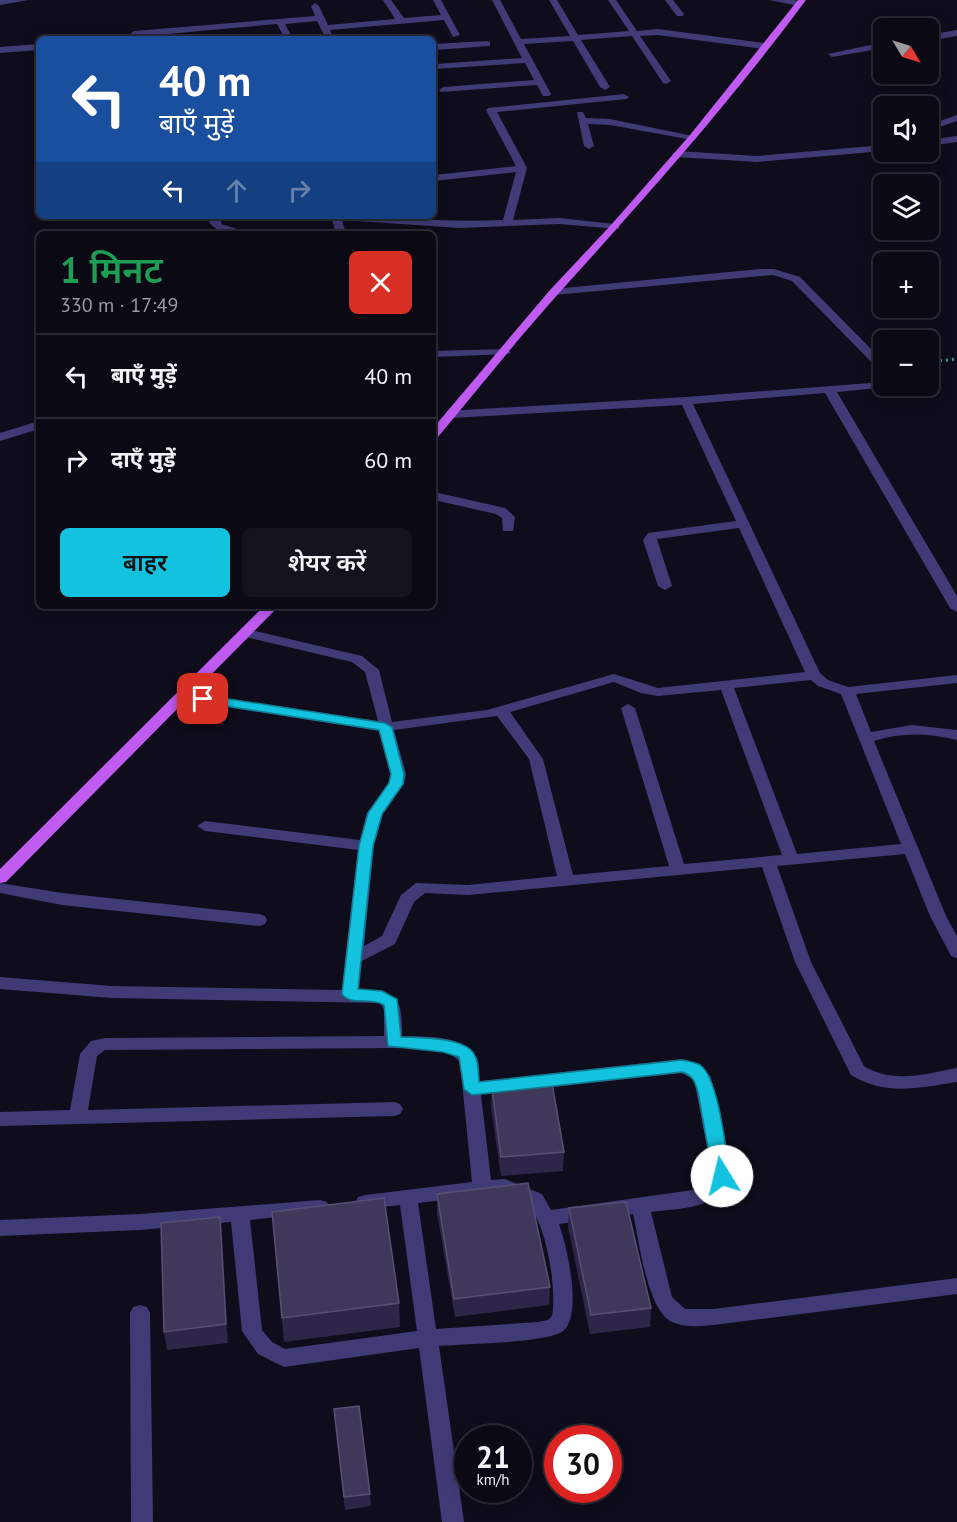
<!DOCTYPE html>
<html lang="hi">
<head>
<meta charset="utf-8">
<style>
	:root { --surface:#0b0914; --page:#14121d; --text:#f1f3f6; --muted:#9a9aa0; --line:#2b2a34; --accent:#13c2de }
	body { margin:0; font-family:"PT Sans","Noto Sans Devanagari",sans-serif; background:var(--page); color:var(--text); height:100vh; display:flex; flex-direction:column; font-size:22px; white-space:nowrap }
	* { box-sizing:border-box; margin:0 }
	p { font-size:20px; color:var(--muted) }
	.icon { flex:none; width:33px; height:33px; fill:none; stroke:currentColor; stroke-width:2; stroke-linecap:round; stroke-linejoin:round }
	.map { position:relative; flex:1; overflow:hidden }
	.drawer { position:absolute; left:36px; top:231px; width:400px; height:378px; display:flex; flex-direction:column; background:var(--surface); border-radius:9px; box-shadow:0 3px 15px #0003,0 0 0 2px var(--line) }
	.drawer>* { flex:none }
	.top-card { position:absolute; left:36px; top:36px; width:400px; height:183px; border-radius:9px; box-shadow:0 3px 15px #0003,0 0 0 2px var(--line); background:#1a4fa0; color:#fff; overflow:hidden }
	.needle { width:39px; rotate:128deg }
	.tools { position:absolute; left:873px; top:18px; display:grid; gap:12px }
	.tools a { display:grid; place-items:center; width:66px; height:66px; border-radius:9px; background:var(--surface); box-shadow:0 3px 15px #0003,0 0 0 2px var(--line); font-size:30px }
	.speed { position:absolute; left:454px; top:1425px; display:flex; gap:12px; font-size:30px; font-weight:700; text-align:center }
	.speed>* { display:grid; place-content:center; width:78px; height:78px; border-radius:50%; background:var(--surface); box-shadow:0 3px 15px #0003,0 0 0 2px var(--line); line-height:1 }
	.speed small { font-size:15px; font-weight:400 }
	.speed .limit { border:9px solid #d22; background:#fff; color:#111 }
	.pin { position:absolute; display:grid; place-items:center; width:51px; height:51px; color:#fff; margin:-26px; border-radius:12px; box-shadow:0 3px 9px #0006 }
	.me { position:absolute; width:66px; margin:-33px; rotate:351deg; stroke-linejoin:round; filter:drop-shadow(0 0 4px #0008) }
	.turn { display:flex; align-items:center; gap:21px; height:126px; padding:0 24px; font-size:27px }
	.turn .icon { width:78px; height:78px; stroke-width:2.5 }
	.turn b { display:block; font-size:42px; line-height:51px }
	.lanes { display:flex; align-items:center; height:57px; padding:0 24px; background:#0003; justify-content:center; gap:30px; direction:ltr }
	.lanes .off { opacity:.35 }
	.round { display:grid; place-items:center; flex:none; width:63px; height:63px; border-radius:9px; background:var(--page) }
	.overview { display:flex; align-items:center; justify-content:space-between; height:102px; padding:0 24px }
	h1 { font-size:36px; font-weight:600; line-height:45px; color:#1e9e55 }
	.cta { display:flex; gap:12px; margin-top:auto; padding:12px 24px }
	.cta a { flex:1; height:69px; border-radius:9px; background:var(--accent); color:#111; font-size:24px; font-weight:600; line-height:69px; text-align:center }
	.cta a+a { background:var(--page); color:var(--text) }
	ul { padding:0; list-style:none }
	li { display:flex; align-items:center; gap:18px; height:84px; padding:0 24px; border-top:2px solid var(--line) }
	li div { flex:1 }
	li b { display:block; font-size:22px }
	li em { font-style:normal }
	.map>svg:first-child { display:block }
</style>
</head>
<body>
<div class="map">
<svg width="957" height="1522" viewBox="0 0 957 1522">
	<rect width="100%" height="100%" fill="#0f0c1b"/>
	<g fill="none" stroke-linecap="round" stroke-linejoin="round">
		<!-- path -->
		<polyline stroke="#36a3a1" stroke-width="3" stroke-dasharray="2 4" stroke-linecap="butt" points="928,362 957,359"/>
		<!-- minor -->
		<g fill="#403b76" fill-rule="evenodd">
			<polygon points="0,0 29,0 0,5"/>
			<polygon points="383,0 391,0 404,18 441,15 433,0 441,0 460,35 453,37 444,20 330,30 334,39 326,39 317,21 285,24 293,39 285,39 277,24 134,37 130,34 134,31 315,16 311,6 315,3 319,6 328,25 395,19"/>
			<polygon points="492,0 500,0 521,39 570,36 549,0 557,0 578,35 629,31 608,0 616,0 637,31 658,29 764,43 768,46 764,49 658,35 640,36 671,81 666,84 663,83 632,36 581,40 610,87 605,90 600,87 573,41 524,44 551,94 549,96 543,96 537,85 441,92 439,90 444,87 534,80 525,63 434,69 435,64 522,58"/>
			<polygon points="665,0 673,0 684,14 683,16 677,16"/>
			<polygon points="769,0 795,0 803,3 799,6"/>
			<polygon points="957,30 957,36 928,41 928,35"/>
			<polygon points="487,41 490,42 490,46 434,50 434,44"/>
			<polygon points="884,42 884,48 832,57 828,54"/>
			<polygon points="39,44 39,50 0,53 0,47"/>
			<path d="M 624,94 L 629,97 L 627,99 L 497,112 L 527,168 L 513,220 L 559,218 L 615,224 L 619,225 L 619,229 L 559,224 L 460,228 L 342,220 L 346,234 L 336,234 L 332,219 L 325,216 C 384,216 443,223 503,220 L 516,172 L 434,181 L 434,175 L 516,166 L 486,110 L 488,108 Z"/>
			<polygon points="577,112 583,112 586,118 610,119 698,137 693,140 610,125 588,124 594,146 589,149 584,146"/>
			<polygon points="957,115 957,121 928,131 928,125"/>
			<polygon points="957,136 957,142 928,146 928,140"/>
			<polygon points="884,145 884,151 757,162 677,157 672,154 677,151 757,156"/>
			<path d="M 212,216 L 222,216 L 221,224 L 254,234 C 239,234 218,235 209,222 Z"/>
			<polygon points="760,269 774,269 800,277 884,362 884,372 880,371 792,281 773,275 554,295 549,292 554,289"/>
			<polygon points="505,349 511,352 509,354 434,357 434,351"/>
			<path d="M 884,382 L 884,386 L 890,386 L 888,387 L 837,392 L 957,596 L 957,612 L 950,608 L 825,393 L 693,404 L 820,673 L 828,680 L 848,687 L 957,675 L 957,683 L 856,694 L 871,732 L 912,725 L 957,730 L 957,740 C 929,733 902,732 874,741 L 946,916 L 957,936 L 957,958 L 951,956 L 930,916 L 905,854 L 777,866 L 811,962 L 864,1066 C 893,1084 925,1074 957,1068 L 957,1082 C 919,1088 885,1096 851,1075 L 795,962 L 762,867 L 468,895 L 425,893 L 414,902 L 395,944 L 362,961 L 359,990 C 399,991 402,997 402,1036 C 424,1037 465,1034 477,1058 C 480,1064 479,1074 480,1081 L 682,1059 L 700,1064 L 711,1077 L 731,1176 C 718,1210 682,1208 651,1212 L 672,1297 L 685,1309 L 714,1309 L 957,1278 L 957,1294 L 714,1325 C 700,1326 686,1328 672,1322 C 647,1310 639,1240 633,1214 L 559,1224 C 567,1246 583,1315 563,1331 C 548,1343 462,1344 439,1346 L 464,1522 L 442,1522 L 419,1348 L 284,1367 L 258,1354 L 242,1331 L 231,1222 L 140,1230 L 0,1236 L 0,1220 L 140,1214 L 320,1200 L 327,1202 L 329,1207 L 327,1212 L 250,1220 L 262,1330 L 272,1342 L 285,1349 L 417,1331 L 400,1205 L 365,1209 L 358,1207 L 356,1202 L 358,1197 L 365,1195 L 472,1182 L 460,1062 C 445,1045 414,1049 393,1048 L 105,1050 L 97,1056 L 88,1110 L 394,1102 L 400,1104 L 403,1109 L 400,1114 L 394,1116 L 0,1126 L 0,1112 L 70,1110 L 80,1054 L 91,1041 L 105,1038 L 384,1036 L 384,1008 L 379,1003 L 112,998 L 0,989 L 0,977 L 112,986 L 342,990 L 358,850 L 205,831 L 197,826 L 205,821 L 360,840 L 367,813 L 389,783 L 390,774 L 380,731 L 182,700 L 175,696 L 182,692 L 378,721 L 365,672 L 352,662 L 241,636 L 239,633 L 241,630 L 246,629 L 362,656 L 379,670 L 392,722 L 487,710 L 614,674 L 658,688 L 805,672 L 739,528 L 657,539 L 672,586 L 665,590 L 658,586 L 643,540 L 648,533 L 736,521 L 682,405 L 451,418 L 447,417 L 447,411 L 686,397 ZM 811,680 L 818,686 L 841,694 L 901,844 L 797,854 L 734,688 ZM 614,682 L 641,693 L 658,696 L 721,690 L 782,855 L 684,864 L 635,708 L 628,704 L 621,708 L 669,866 L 573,875 L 543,759 L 510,712 ZM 497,716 L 529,759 L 557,876 L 468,885 L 416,883 L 401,895 L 382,936 L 364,946 L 374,846 L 383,814 L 404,784 L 406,774 L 394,730 ZM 682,1073 L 694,1080 L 713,1176 L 700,1189 L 551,1210 L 542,1194 L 505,1179 L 491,1180 L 481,1095 ZM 504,1193 C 511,1197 524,1200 529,1206 C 547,1226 557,1290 552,1316 L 548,1320 L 538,1322 L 436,1329 L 418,1203 Z"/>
			<polygon points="39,421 39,429 0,441 0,433"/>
			<polygon points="434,492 505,508 515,517 513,531 503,531 502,518 496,514 434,500"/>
			<polygon points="0,883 62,893 259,914 265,916 267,920 265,924 259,926 62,905 0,893"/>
			<polygon points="140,1305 147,1307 150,1313 153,1522 131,1522 130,1313 133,1307"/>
		</g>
		<!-- major -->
		<g fill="#bf5bf1" fill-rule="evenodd">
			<path d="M 798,0 L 806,0 C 730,103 645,198 559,293 C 517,340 478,389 438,437 L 434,438 L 434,427 L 550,290 L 611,225 L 690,135 Z"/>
			<polygon points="264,606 279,606 6,882 0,883 0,869"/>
		</g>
	</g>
	<!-- wall -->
	<g fill="#2e2648">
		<polygon points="492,1088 564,1152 563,1171 501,1176 491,1107"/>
		<polygon points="437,1194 550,1287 549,1305 455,1317 437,1213"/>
		<polygon points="569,1208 651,1308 650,1327 590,1334 568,1227"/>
		<polygon points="272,1212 399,1303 400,1327 284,1342"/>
		<polygon points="222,1235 228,1343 167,1350 164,1332"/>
		<polygon points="334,1409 370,1494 371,1506 345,1510"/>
	</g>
	<!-- shaded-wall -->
	<polygon fill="#1a142e" points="220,1217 222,1235 228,1343 226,1324"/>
	<!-- building -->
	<g fill="#40385b" stroke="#574f74" stroke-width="1.5">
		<polygon points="552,1083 564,1152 501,1157 492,1088"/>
		<polygon points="528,1183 550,1287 454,1299 437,1194"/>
		<polygon points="384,1198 399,1303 282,1318 272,1212"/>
		<polygon points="626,1202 651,1308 591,1315 569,1208"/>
		<polygon points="220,1217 226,1324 164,1332 161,1223"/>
		<polygon points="359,1406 370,1494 344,1497 334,1409"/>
	</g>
	<!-- route -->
	<path fill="#13c2de" stroke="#0c7e90" stroke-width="1.5" d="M 203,695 L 385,723 L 392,727 L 404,774 L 403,784 L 382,814 L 373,846 L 358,989 L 382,991 L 397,999 L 401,1037 C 419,1038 457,1037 471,1050 C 479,1058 478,1072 479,1082 L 682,1060 C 688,1061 695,1062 700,1065 C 719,1078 726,1152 730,1176 L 728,1181 L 716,1181 L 713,1176 L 698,1092 C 695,1082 693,1075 682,1072 L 472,1095 L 464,1089 L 459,1057 L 443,1052 L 388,1046 L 384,1005 C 372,997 350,1006 342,994 L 359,846 L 368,813 L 389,783 L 391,774 L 379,730 L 199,702 L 197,699 Z"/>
</svg>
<div class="tools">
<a><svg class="needle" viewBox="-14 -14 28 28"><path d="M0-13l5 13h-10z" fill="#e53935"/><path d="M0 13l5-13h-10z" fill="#9a9aa0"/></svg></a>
<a><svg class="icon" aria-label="sound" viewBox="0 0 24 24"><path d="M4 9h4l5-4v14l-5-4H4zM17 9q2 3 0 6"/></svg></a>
<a><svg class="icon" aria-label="layers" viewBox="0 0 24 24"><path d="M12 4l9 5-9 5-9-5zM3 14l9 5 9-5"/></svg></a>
<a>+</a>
<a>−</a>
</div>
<div class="speed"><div>21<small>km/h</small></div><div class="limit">30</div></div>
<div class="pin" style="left:203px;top:699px;background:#d93025"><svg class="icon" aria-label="arrive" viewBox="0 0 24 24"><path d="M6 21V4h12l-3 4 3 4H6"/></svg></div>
<svg class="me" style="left:722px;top:1176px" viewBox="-20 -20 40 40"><circle r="19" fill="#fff"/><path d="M0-13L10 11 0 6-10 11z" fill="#13c2de"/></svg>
<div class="top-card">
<div class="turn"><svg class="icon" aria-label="left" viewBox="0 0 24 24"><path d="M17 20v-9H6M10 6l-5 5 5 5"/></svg><div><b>40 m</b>बाएँ मुड़ें</div></div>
<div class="lanes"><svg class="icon" aria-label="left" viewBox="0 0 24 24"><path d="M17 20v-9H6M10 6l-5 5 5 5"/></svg><svg class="icon off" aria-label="ahead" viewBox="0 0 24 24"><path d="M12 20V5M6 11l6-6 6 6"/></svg><svg class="icon off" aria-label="right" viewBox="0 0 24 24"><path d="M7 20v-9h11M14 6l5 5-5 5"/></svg></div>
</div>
<section class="drawer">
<div class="overview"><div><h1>1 मिनट</h1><p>330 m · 17:49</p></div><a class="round" style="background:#d93025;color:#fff"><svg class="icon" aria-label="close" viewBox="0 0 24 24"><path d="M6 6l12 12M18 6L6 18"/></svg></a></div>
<ul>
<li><svg class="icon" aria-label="left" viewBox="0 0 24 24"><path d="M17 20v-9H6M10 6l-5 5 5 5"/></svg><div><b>बाएँ मुड़ें</b></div><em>40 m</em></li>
<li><svg class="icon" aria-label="right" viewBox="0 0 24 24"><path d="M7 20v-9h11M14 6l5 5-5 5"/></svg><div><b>दाएँ मुड़ें</b></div><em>60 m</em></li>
</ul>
<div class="cta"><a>बाहर</a><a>शेयर करें</a></div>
</section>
</div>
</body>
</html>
